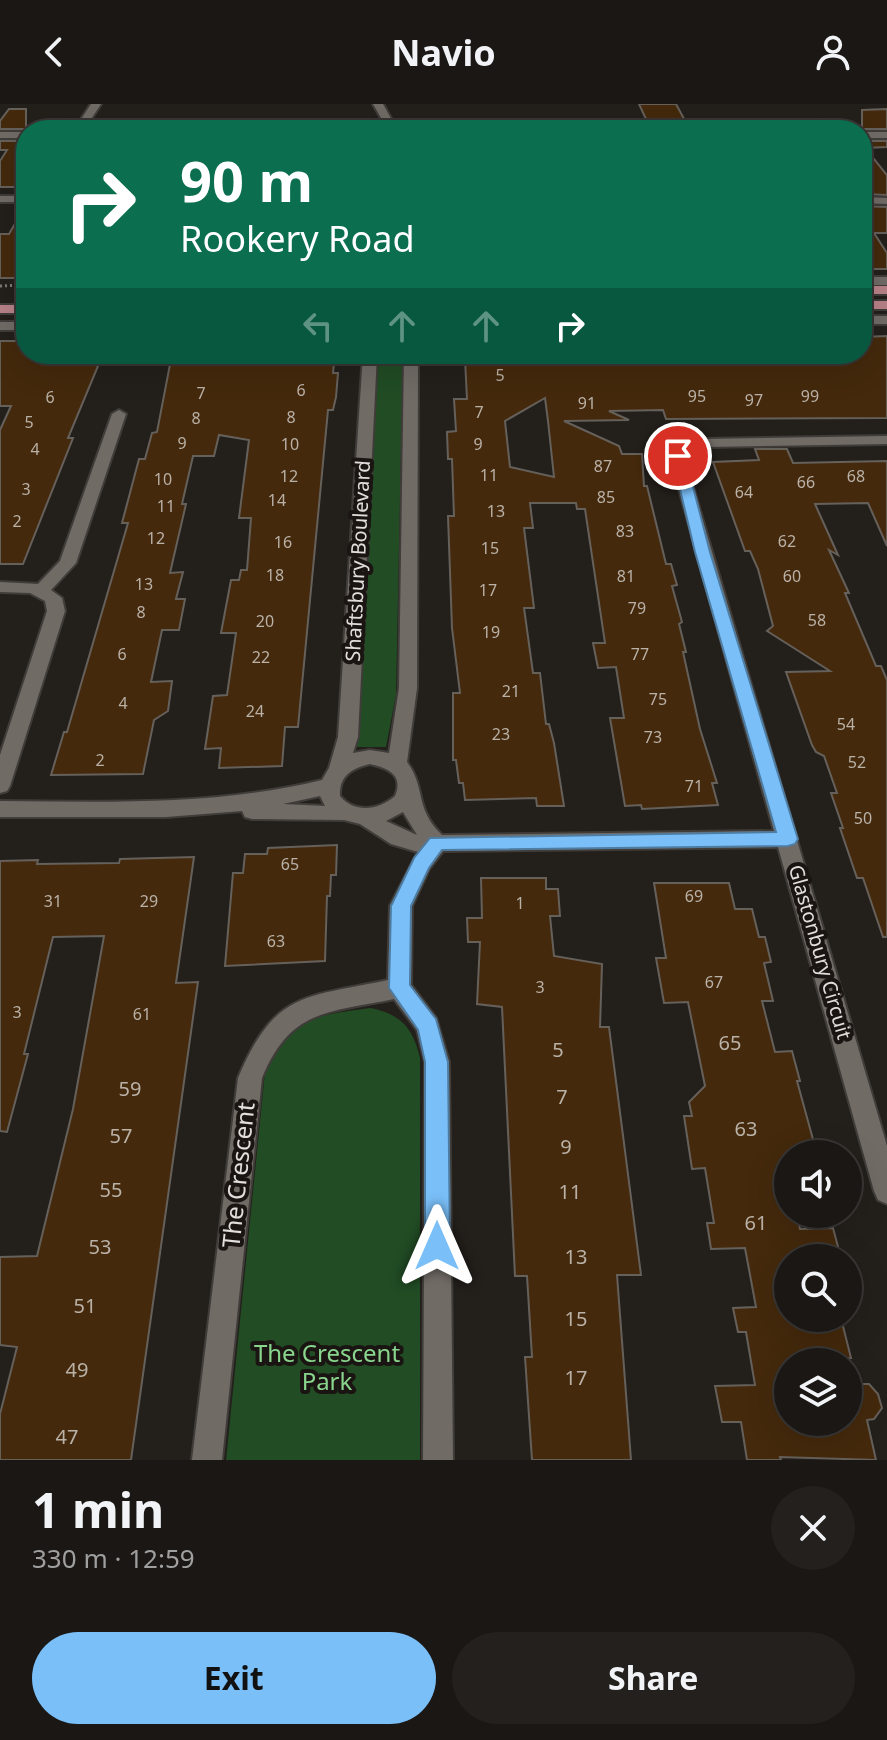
<!DOCTYPE html>
<html lang="en">
<head>
<meta charset="utf-8">
<style>
	:root { --surface:#1a1714; --page:#23201d; --text:#f1f3f6; --muted:#9f9fa0; --line:#383634; --accent:#7abff8 }
	body { margin:0; font-family:"Noto Sans",sans-serif; background:var(--page); color:var(--text); height:100vh; display:flex; flex-direction:column; font-size:30px; white-space:nowrap }
	* { box-sizing:border-box; margin:0 }
	p { font-size:26px; color:var(--muted) }
	.icon { flex:none; width:44px; height:44px; fill:none; stroke:currentColor; stroke-width:2; stroke-linecap:round; stroke-linejoin:round }
	.map { position:relative; height:1356px; overflow:hidden }
	.panel { display:flex; flex-direction:column; background:var(--surface); flex:1 }
	.panel>* { flex:none }
	.hud { position:absolute; left:16px; top:16px; width:856px; height:244px; border-radius:32px; box-shadow:0 8px 32px #0002,0 0 0 2px var(--line); background:#0b6e4f; color:#fff; overflow:hidden }
	.fabs { position:absolute; left:774px; top:1036px; display:grid; gap:16px }
	.fabs a { display:grid; place-items:center; width:88px; height:88px; border-radius:50%; background:var(--surface); box-shadow:0 8px 32px #0002,0 0 0 2px var(--line); font-size:40px }
	.pin { position:absolute; display:grid; place-items:center; width:68px; height:68px; color:#fff; margin:-34px; border:4px solid #fff; border-radius:50%; box-shadow:0 2px 8px #0007 }
	.me { position:absolute; width:88px; margin:-44px; rotate:0deg; stroke-linejoin:round; filter:drop-shadow(0 0 6px #0008) }
	.turn { display:flex; align-items:center; gap:28px; height:168px; padding:0 32px; font-size:36px }
	.turn .icon { width:104px; height:104px; stroke-width:2.5 }
	.turn b { display:block; font-size:56px; line-height:68px }
	.lanes { display:flex; align-items:center; height:76px; padding:0 32px; background:#0003; justify-content:center; gap:40px; direction:ltr }
	.lanes .off { opacity:.35 }
	.round { display:grid; place-items:center; flex:none; width:84px; height:84px; border-radius:42px; background:var(--page) }
	.head { display:flex; align-items:center; justify-content:space-between; height:136px; padding:0 32px }
	h1 { font-size:48px; font-weight:700; line-height:60px }
	.cta { display:flex; gap:16px; margin-top:auto; padding:16px 32px }
	.cta a { flex:1; height:92px; border-radius:48px; background:var(--accent); color:#111; font-size:32px; font-weight:700; line-height:92px; text-align:center }
	.cta a+a { background:var(--page); color:var(--text) }
	header { display:flex; justify-content:space-between; align-items:center; height:104px; padding:0 32px; background:var(--surface); font-size:36px; font-weight:700 }
	.map>svg:first-child { display:block }
</style>
</head>
<body>
<header><svg class="icon" aria-label="back" viewBox="0 0 24 24"><path d="M15 5l-7 7 7 7"/></svg>Navio<svg class="icon" aria-label="person" viewBox="0 0 24 24"><circle cx="12" cy="8" r="4"/><path d="M4 21q1-7 8-7t8 7"/></svg></header>
<div class="map">
<svg width="887" height="1356" viewBox="0 0 887 1356">
	<rect width="100%" height="100%" fill="#231f1b"/>
	<!-- green -->
	<g fill="#214c24">
		<polygon points="380,250 403,250 396,591 386,643 357,643 376,278"/>
		<path d="M 370,904 C 401,910 413,924 420,954 L 420,1356 L 226,1356 L 266,958 C 303,911 313,912 370,904 Z"/>
	</g>
	<!-- building -->
	<g fill="#44290c" stroke="#66605b" stroke-width="2" fill-rule="evenodd">
		<polygon points="639,0 676,0 689,24 651,26"/>
		<polygon points="9,5 26,5 26,25 0,25 0,17"/>
		<polygon points="887,5 887,25 862,25 862,6"/>
		<polygon points="0,37 26,37 26,83 0,83 0,57 7,46 0,46"/>
		<polygon points="862,37 887,37 887,43 865,44 887,71 887,91 862,90"/>
		<polygon points="26,101 26,174 0,174 0,130 9,130"/>
		<polygon points="862,102 887,103 887,129 874,129 887,149 887,165 862,165"/>
		<path d="M 887,232 L 887,314 L 666,315 L 663,306 L 609,307 L 629,316 L 564,317 L 619,342 L 622,350 L 642,350 L 644,382 L 647,382 L 666,460 L 671,460 L 677,481 L 672,482 L 682,518 L 679,520 L 686,548 L 683,548 L 700,625 L 717,679 L 712,679 L 718,701 L 642,705 L 641,701 L 625,702 L 610,614 L 624,614 L 616,563 L 598,564 L 593,539 L 605,539 L 585,405 L 577,405 L 576,399 L 530,399 L 533,424 L 524,424 L 534,504 L 524,504 L 533,569 L 540,569 L 546,620 L 549,620 L 554,639 L 564,702 L 537,702 L 536,694 L 465,696 L 463,679 L 459,679 L 456,656 L 453,656 L 453,589 L 460,589 L 452,524 L 448,412 L 454,412 L 452,355 L 448,355 L 447,328 L 456,327 L 454,295 L 467,295 L 465,255 L 470,255 L 470,250 L 862,250 L 862,233 ZM 545,294 L 548,317 L 554,373 L 510,363 L 505,317 Z"/>
		<polygon points="0,237 26,237 26,250 103,250 68,334 73,334 23,460 0,460 0,326 11,302 0,302"/>
		<polygon points="172,250 335,250 333,269 338,269 336,293 333,306 328,306 298,623 285,623 282,662 219,664 221,644 205,645 213,592 227,591 236,529 221,529 231,476 239,476 241,466 247,466 251,414 239,414 249,336 219,331 214,352 193,352 182,400 186,400 170,469 183,468 176,495 185,495 179,526 162,526 151,578 172,577 168,607 154,616 143,670 51,671 64,628 67,628 128,419 122,419 139,355 145,355 152,329 157,328"/>
		<polygon points="755,345 787,345 793,359 887,357 887,442 868,399 815,400 838,451 829,446 849,489 845,489 876,562 881,562 887,576 887,833 883,833 863,774 857,774 840,724 843,724 831,689 837,689 824,652 816,648 812,641 786,568 830,567 767,527 773,522 758,465 750,447 745,447 713,358 759,356"/>
		<polygon points="337,741 336,771 331,771 330,792 327,792 325,857 225,862 233,769 243,769 245,750 267,750 268,744"/>
		<polygon points="194,753 176,879 198,878 131,1356 0,1356 0,1310 17,1243 0,1241 0,1153 37,1152 73,1005 104,832 53,833 24,950 28,950 7,1028 0,1027 0,757 38,756 37,760 119,759 120,755"/>
		<polygon points="481,774 546,774 546,785 558,785 560,812 550,812 554,852 602,860 600,923 609,923 641,1171 617,1171 631,1356 532,1356 525,1253 532,1253 527,1172 515,1172 502,903 477,900 480,838 468,838 467,814 482,814"/>
		<polygon points="654,779 729,779 735,805 752,805 759,833 765,833 771,858 764,859 773,897 762,897 775,948 792,947 800,977 797,977 817,1050 788,1050 788,1110 797,1110 800,1125 833,1124 841,1154 788,1154 788,1214 841,1214 851,1254 788,1256 788,1318 848,1318 848,1274 857,1273 858,1280 869,1280 878,1290 882,1304 874,1315 867,1316 876,1356 780,1353 781,1356 747,1356 741,1318 722,1318 715,1282 755,1281 746,1228 738,1228 733,1204 756,1203 745,1144 711,1145 707,1119 714,1119 705,1064 692,1065 684,1012 692,1012 689,998 705,982 688,898 664,899 656,854 666,854"/>
	</g>
	<g fill="none" stroke-linecap="round" stroke-linejoin="round">
		<!-- minor casing -->
		<g stroke="#3f3c39" stroke-width="4">
			<g id="minor">
				<polygon points="91,0 101,0 84,26 74,26"/>
				<polygon points="373,0 383,0 394,20 617,17 622,20 617,23 388,26"/>
				<rect x="0" y="28" width="26" height="6"/>
				<rect x="862" y="28" width="25" height="6"/>
				<rect x="0" y="92" width="26" height="6"/>
				<polygon points="862,93 887,94 887,100 862,99"/>
				<rect x="862" y="173" width="25" height="8"/>
				<rect x="862" y="212" width="25" height="8"/>
				<rect x="0" y="218" width="26" height="8"/>
				<path d="M 363,250 L 377,250 L 358,633 L 353,649 L 370,646 L 389,649 L 399,584 L 404,250 L 418,250 L 417,584 L 407,658 C 426,683 414,704 442,731 L 774,727 L 671,356 L 680,343 L 703,335 L 887,332 L 887,340 L 705,343 L 690,349 L 685,356 L 887,1042 L 887,1100 L 878,1096 L 874,1087 L 778,743 L 443,747 L 429,765 L 412,802 L 411,881 L 436,914 L 449,958 L 453,1356 L 423,1356 L 425,958 L 417,926 L 394,895 C 328,909 291,904 262,974 L 222,1356 L 192,1356 L 238,974 C 275,887 303,894 388,876 L 390,802 L 418,748 L 391,740 L 360,720 L 344,716 L 252,715 L 245,713 L 242,707 L 166,713 L 0,713 L 0,697 C 108,698 216,702 322,676 L 329,664 L 338,633 ZM 370,660 C 388,664 404,671 395,692 C 379,706 355,710 340,692 C 339,672 352,664 370,660 ZM 320,692 L 325,702 L 283,700 ZM 403,708 L 417,731 L 386,717 Z"/>
				<polygon points="119,306 126,310 76,459 51,486 62,494 65,507 10,682 7,687 0,689 0,651 47,507 45,497 30,489 0,488 0,478 38,480 60,457 112,310"/>
			</g>
		</g>
		<!-- major casing -->
		<g stroke="#3f3c39" stroke-width="4">
			<g id="major">
				<rect x="862" y="182" width="25" height="8"/>
				<rect x="862" y="197" width="25" height="8"/>
				<rect x="0" y="201" width="26" height="8"/>
			</g>
		</g>
		<!-- path -->
		<polyline stroke="#7d7976" stroke-width="3" stroke-dasharray="2 3" stroke-linecap="butt" points="0,182 26,181"/>
		<!-- minor -->
		<use href="#minor" fill="#716b66" fill-rule="evenodd"/>
		<!-- major -->
		<use href="#major" fill="#b78288" fill-rule="evenodd"/>
	</g>
	<!-- route -->
	<polygon fill="#7abff8" stroke="#4f7ca1" stroke-width="2" points="678,348 685,352 710,448 798,735 795,740 788,742 442,746 429,764 411,802 410,881 436,915 448,958 450,1142 446,1151 437,1154 429,1151 425,1142 425,958 418,926 389,884 391,802 414,754 430,734 776,728 695,448 672,352"/>
	<g text-anchor="middle" stroke-width="8" stroke-linejoin="round" paint-order="stroke">
		<!-- number labels -->
		<g font-size="16" fill="#bab1a7">
			<text x="500" y="277">5</text>
			<text x="301" y="292">6</text>
			<text x="201" y="295">7</text>
			<text x="697" y="298">95</text>
			<text x="810" y="298">99</text>
			<text x="50" y="299">6</text>
			<text x="754" y="302">97</text>
			<text x="587" y="305">91</text>
			<text x="479" y="314">7</text>
			<text x="291" y="319">8</text>
			<text x="196" y="320">8</text>
			<text x="29" y="324">5</text>
			<text x="182" y="345">9</text>
			<text x="290" y="346">10</text>
			<text x="478" y="346">9</text>
			<text x="35" y="351">4</text>
			<text x="603" y="368">87</text>
			<text x="489" y="377">11</text>
			<text x="289" y="378">12</text>
			<text x="856" y="378">68</text>
			<text x="163" y="381">10</text>
			<text x="806" y="384">66</text>
			<text x="26" y="391">3</text>
			<text x="744" y="394">64</text>
			<text x="606" y="399">85</text>
			<text x="277" y="402">14</text>
			<text x="166" y="408">11</text>
			<text x="496" y="413">13</text>
			<text x="17" y="423">2</text>
			<text x="625" y="433">83</text>
			<text x="156" y="440">12</text>
			<text x="787" y="443">62</text>
			<text x="283" y="444">16</text>
			<text x="490" y="450">15</text>
			<text x="275" y="477">18</text>
			<text x="626" y="478">81</text>
			<text x="792" y="478">60</text>
			<text x="144" y="486">13</text>
			<text x="488" y="492">17</text>
			<text x="637" y="510">79</text>
			<text x="141" y="514">8</text>
			<text x="817" y="522">58</text>
			<text x="265" y="523">20</text>
			<text x="491" y="534">19</text>
			<text x="122" y="556">6</text>
			<text x="640" y="556">77</text>
			<text x="261" y="559">22</text>
			<text x="511" y="593">21</text>
			<text x="658" y="601">75</text>
			<text x="123" y="605">4</text>
			<text x="255" y="613">24</text>
			<text x="846" y="626">54</text>
			<text x="501" y="636">23</text>
			<text x="653" y="639">73</text>
			<text x="100" y="662">2</text>
			<text x="857" y="664">52</text>
			<text x="694" y="688">71</text>
			<text x="863" y="720">50</text>
			<text x="290" y="766">65</text>
			<text x="694" y="798">69</text>
			<text x="53" y="803">31</text>
			<text x="149" y="803">29</text>
			<text x="520" y="805">1</text>
			<text x="276" y="843">63</text>
			<text x="714" y="884">67</text>
			<text x="540" y="889">3</text>
			<text x="17" y="914">3</text>
			<text x="142" y="916">61</text>
		</g>
		<!-- street labels -->
		<g font-size="20" fill="#e1dedb" stroke="#1a1512">
			<text transform="translate(358 457) rotate(-87)" y="7">Shaftsbury Boulevard</text>
			<text transform="translate(820 848) rotate(74)" y="7">Glastonbury Circuit</text>
		</g>
		<!-- near-number labels -->
		<g font-size="20" fill="#bab1a7">
			<text x="730" y="946">65</text>
			<text x="558" y="953">5</text>
			<text x="130" y="992">59</text>
			<text x="562" y="1000">7</text>
			<text x="746" y="1032">63</text>
			<text x="121" y="1039">57</text>
			<text x="566" y="1050">9</text>
			<text x="111" y="1093">55</text>
			<text x="570" y="1095">11</text>
			<text x="756" y="1126">61</text>
			<text x="100" y="1150">53</text>
			<text x="576" y="1160">13</text>
			<text x="85" y="1209">51</text>
			<text x="576" y="1222">15</text>
			<text x="77" y="1273">49</text>
			<text x="576" y="1281">17</text>
			<text x="67" y="1340">47</text>
		</g>
		<!-- near-street labels -->
		<g font-size="24" fill="#e1dedb" stroke="#1a1512">
			<text transform="translate(239 1071) rotate(-84)" y="8">The Crescent</text>
		</g>
		<!-- near-park labels -->
		<g font-size="24" fill="#89d58d" stroke="#1a1512">
			<text x="327" y="1258">The Crescent<tspan x="327" dy="28">Park</tspan></text>
		</g>
	</g>
</svg>
<div class="fabs">
<a><svg class="icon" aria-label="sound" viewBox="0 0 24 24"><path d="M4 9h4l5-4v14l-5-4H4zM17 9q2 3 0 6"/></svg></a>
<a><svg class="icon" aria-label="search" viewBox="0 0 24 24"><circle cx="10" cy="10" r="6"/><path d="M15 15l6 6"/></svg></a>
<a><svg class="icon" aria-label="layers" viewBox="0 0 24 24"><path d="M12 4l9 5-9 5-9-5zM3 14l9 5 9-5"/></svg></a>
</div>
<div class="pin" style="left:678px;top:352px;background:#d93025"><svg class="icon" aria-label="arrive" viewBox="0 0 24 24"><path d="M6 21V4h12l-3 4 3 4H6"/></svg></div>
<svg class="me" style="left:437px;top:1142px" viewBox="-20 -20 40 40"><path d="M0-17L14 15 0 8-14 15z" fill="#7abff8" stroke="#fff" stroke-width="4"/></svg>
<div class="hud">
<div class="turn"><svg class="icon" aria-label="right" viewBox="0 0 24 24"><path d="M7 20v-9h11M14 6l5 5-5 5"/></svg><div><b>90 m</b>Rookery Road</div></div>
<div class="lanes"><svg class="icon off" aria-label="left" viewBox="0 0 24 24"><path d="M17 20v-9H6M10 6l-5 5 5 5"/></svg><svg class="icon off" aria-label="ahead" viewBox="0 0 24 24"><path d="M12 20V5M6 11l6-6 6 6"/></svg><svg class="icon off" aria-label="ahead" viewBox="0 0 24 24"><path d="M12 20V5M6 11l6-6 6 6"/></svg><svg class="icon" aria-label="right" viewBox="0 0 24 24"><path d="M7 20v-9h11M14 6l5 5-5 5"/></svg></div>
</div>
</div>
<section class="panel">
<div class="head"><div><h1>1 min</h1><p>330 m · 12:59</p></div><a class="round"><svg class="icon" aria-label="close" viewBox="0 0 24 24"><path d="M6 6l12 12M18 6L6 18"/></svg></a></div>
<div class="cta"><a>Exit</a><a>Share</a></div>
</section>
</body>
</html>
